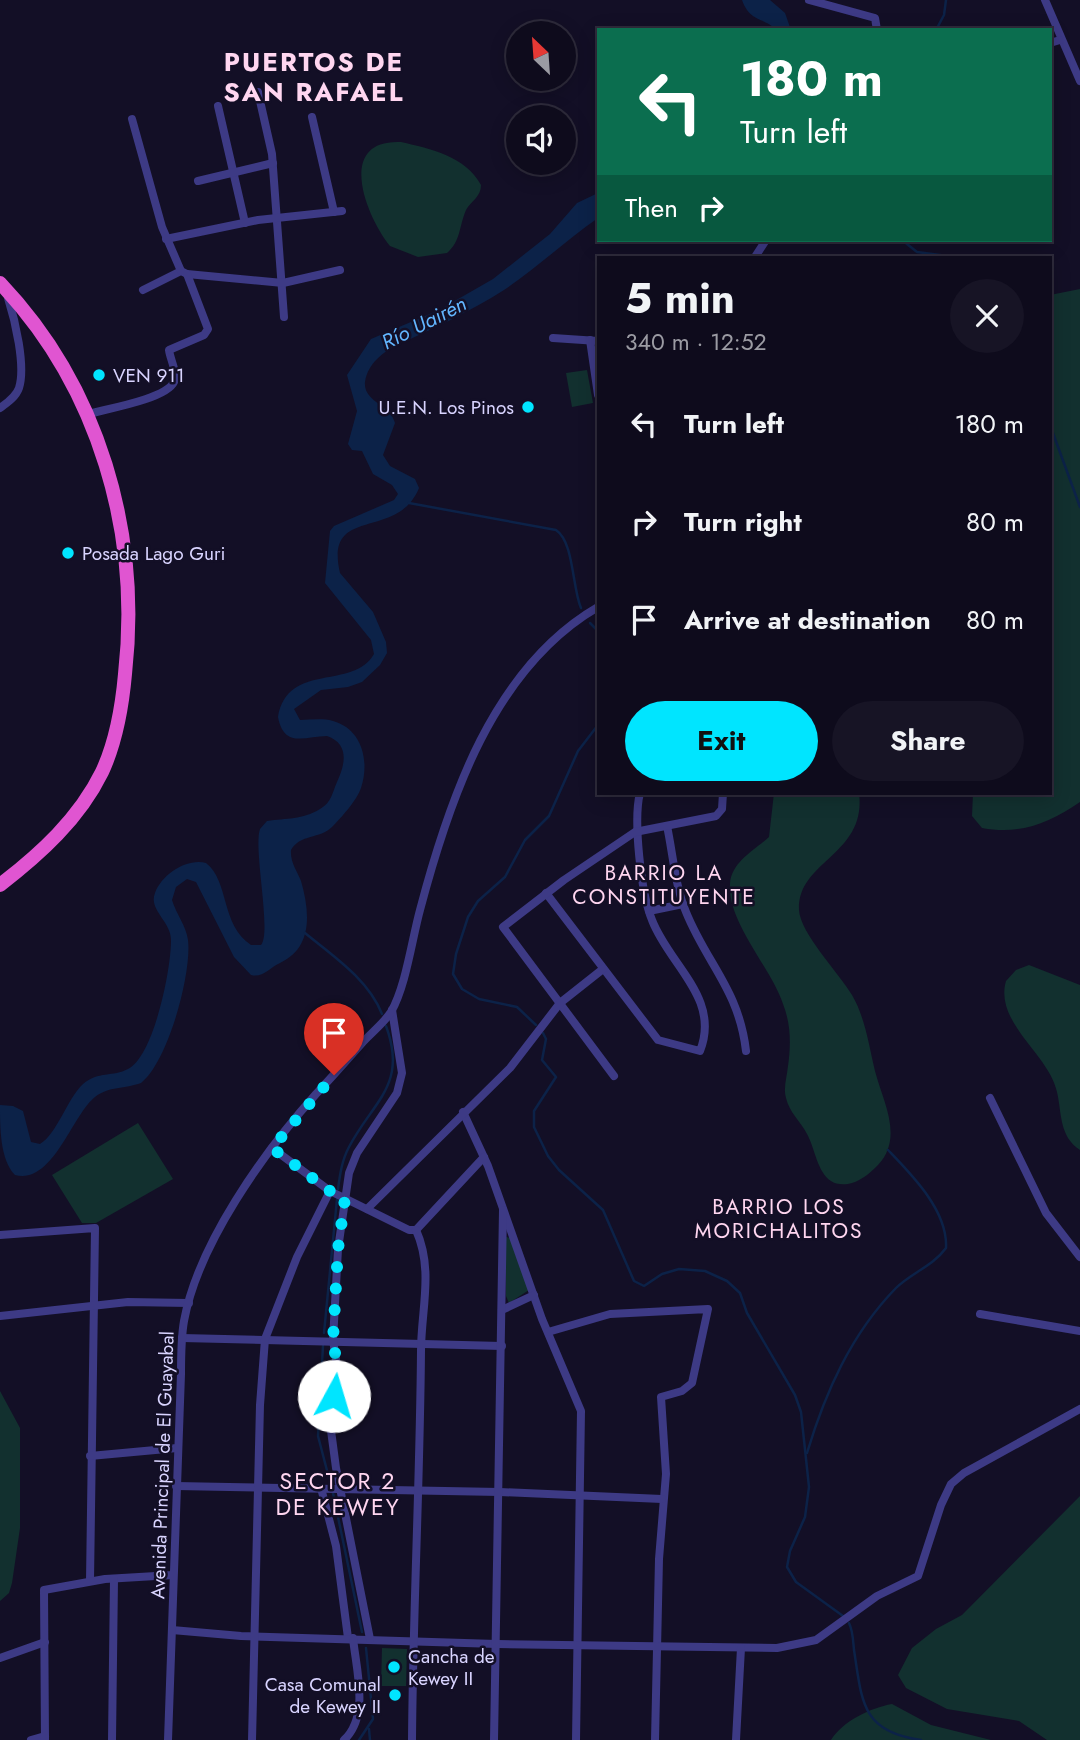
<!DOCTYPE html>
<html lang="en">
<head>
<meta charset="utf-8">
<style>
	:root { --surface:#0e0b1c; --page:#171425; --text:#f1f3f6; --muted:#9b9ba3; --line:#2e2b3b; --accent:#00e5ff }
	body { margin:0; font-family:Jost,sans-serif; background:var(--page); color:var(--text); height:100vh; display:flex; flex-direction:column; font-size:26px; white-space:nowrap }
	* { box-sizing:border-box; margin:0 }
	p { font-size:23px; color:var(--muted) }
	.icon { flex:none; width:38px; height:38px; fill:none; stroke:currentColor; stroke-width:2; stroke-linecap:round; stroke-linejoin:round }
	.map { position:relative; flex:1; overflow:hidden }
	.drawer { position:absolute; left:597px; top:256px; width:455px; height:539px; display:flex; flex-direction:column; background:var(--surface); border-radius:0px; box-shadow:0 4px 18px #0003,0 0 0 2px var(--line) }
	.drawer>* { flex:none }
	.banner { position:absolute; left:597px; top:28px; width:455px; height:214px; border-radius:0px; box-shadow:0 4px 18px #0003,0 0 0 2px var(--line); background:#0b6e4f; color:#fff; overflow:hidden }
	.needle { width:46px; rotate:335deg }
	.tools { position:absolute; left:506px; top:21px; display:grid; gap:14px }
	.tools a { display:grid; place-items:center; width:70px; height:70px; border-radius:50%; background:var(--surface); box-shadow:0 4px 18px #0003,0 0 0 2px var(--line); font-size:35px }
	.pin { position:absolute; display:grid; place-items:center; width:60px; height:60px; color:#fff; margin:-72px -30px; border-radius:50% 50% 50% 0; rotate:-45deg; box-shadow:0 0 7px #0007 }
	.pin .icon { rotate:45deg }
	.me { position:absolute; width:77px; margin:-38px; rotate:6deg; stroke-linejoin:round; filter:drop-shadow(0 0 5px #0008) }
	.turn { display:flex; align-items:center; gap:24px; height:147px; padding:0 28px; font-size:32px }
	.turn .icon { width:91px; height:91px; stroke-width:2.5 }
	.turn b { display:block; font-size:49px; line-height:60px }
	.then { display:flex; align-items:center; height:66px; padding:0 28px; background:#0003; gap:14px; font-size:26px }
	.round { display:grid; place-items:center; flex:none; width:74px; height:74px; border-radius:37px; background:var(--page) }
	.summary { display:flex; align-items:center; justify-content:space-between; height:119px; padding:0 28px }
	h1 { font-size:42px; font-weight:700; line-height:52px }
	.button { display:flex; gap:14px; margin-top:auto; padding:14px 28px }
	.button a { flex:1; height:80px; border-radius:42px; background:var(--accent); color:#111; font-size:28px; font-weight:700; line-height:80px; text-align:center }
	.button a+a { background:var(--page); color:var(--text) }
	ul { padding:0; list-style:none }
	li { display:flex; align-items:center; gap:21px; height:98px; padding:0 28px }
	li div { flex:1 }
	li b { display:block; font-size:26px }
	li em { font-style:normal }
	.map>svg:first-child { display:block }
</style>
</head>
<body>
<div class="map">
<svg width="1080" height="1740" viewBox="0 0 1080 1740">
	<rect width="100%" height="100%" fill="#130f26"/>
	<!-- green -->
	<g fill="#12302f">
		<path d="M 401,142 C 431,149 465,156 481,185 C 481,197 471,201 466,210 C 459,226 461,241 447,253 L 418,257 L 390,246 C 366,216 335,139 401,142 Z"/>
		<path d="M 1080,289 L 1080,802 C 1049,823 1021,835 982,828 L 972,816 L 973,793 L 1050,793 L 1050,295 Z"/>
		<polygon points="587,370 593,403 572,407 566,373"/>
		<path d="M 774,793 L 859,793 C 867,855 797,861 799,910 C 800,933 839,973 852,995 C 865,1017 869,1046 875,1071 C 883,1102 904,1137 878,1165 C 870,1173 862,1180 852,1183 C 846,1185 836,1185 831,1181 C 817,1172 815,1148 807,1134 C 801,1122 789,1112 786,1098 C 783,1088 787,1077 788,1066 C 791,1045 791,1024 783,1004 C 772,969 727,922 730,884 C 731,862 755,850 769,837 Z"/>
		<path d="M 1029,965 L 1080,985 L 1080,1150 C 1059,1136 1062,1114 1057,1092 C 1049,1054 994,1023 1006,981 L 1016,970 Z"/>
		<polygon points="138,1123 173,1179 96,1223 82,1223 52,1175"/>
		<polygon points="506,1237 511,1238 529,1290 509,1303 506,1296"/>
		<polygon points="0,1391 20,1428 20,1528 12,1583 9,1593 0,1601"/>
		<polygon points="1080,1496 1080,1740 1047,1740 1019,1721 947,1709 906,1688 898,1675 912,1648 936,1629 962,1615"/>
		<polygon points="382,1648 407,1649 406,1686 381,1686"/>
		<path d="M 892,1704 L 931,1725 L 991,1740 L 831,1740 C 843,1721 870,1708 892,1704 Z"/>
	</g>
	<!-- water -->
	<g fill="#0c2248">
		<path d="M 742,0 L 770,0 L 785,13 L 791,30 L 776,30 C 765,17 750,23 742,0 Z"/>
		<path d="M 598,193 L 598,218 C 566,240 537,268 504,290 C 471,311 435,328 399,344 C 383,352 368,363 365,382 C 363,402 391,405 395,423 L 383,455 L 390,466 L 415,479 L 419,488 C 397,542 324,504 340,573 L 373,612 L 386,642 L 387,653 L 380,665 L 362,682 L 348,687 L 321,690 L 294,709 L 300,720 C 311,720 322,718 333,721 C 362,729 370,761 361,788 C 357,800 341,818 332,827 C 320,839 300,834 291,850 C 290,862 297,871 301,881 C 310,912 313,948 280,963 C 269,968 263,978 251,975 L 234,957 L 196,882 L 187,879 L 176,887 L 172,900 C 176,914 186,925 188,940 C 192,973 168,1062 141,1083 C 125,1089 109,1086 95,1097 C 72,1115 53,1185 15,1175 C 0,1160 0,1127 0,1105 L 13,1106 L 23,1111 L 31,1142 L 40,1144 C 57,1134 67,1099 83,1084 C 98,1071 113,1077 128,1069 C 154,1056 171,969 171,941 C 172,922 148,910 155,893 C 162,874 187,858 206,863 C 230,882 220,924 251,945 L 261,945 C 272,932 253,849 260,829 L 267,821 C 287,818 302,820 320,809 C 332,802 332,793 337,782 C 345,765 350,744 327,736 C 306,736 284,749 278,717 C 288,661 353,691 374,654 L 371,640 L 325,583 L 330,531 L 334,526 L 394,500 L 398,494 L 392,485 L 373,474 L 362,451 L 352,450 L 348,444 L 357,411 L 347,375 L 371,339 L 439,310 L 493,279 L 550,234 L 577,203 Z"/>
	</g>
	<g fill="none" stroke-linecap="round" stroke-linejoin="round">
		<!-- stream -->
		<g stroke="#0c2248" stroke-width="2.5">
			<polyline points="936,30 944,15 946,0"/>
			<polyline points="902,240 917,252 955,257"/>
			<polyline points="1050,425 1080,507"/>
			<path d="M 409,503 L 556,530 C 574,542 572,587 581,608"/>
			<polyline points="590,623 598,631"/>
			<path d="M 305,933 C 333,956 368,979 382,1014"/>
			<polyline points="536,1025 517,1007 479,999 462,989 453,974 456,954 468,917 478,901 505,877 525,840 549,816 578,751 598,725"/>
			<polyline points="543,1033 546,1039 542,1060 556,1077 534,1111 534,1127 548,1156 559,1170 603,1210 634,1281 644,1286 662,1274 679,1269 705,1271 727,1281 740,1293 747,1313 795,1395 801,1412 809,1487 805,1517 790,1551 787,1567 796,1582 843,1616"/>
			<path d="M 338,1189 C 340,1174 342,1160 349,1147 C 373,1101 408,1085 386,1026"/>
			<polyline points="324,1333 337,1199"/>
			<polyline points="323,1346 318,1436 330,1482"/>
			<path d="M 807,1453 C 825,1393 851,1334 896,1288 C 911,1273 933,1266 946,1248 C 948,1211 912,1175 888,1150"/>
			<polyline points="333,1493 362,1632"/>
			<path d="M 849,1623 C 853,1631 853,1640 854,1650 C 862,1701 861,1732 921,1740"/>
			<polyline points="369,1729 370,1740"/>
			<polyline points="359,1740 373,1719 366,1648"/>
		</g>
		<!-- minor -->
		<g stroke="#3d3a85" stroke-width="8">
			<polyline points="809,0 875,18 877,30"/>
			<polyline points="1045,0 1080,81"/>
			<polyline points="1050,43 1060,40"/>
			<polyline points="258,92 272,154 284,317"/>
			<polyline points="218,106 245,223"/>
			<polyline points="312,117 334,212"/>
			<polyline points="198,181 273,163"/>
			<polyline points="166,239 258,220 342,211"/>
			<polyline points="755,257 766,240"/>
			<polyline points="187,274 283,283 340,270"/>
			<polyline points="143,290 181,271"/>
			<polyline points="553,338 598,341"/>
			<polyline points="590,340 598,395"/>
			<path d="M 0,408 C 7,403 16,397 19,388 C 26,366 15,320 8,298"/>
			<path d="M 88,414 C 106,409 166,399 174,382 C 178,373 170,359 169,350 L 204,335 L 208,329 L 187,274 L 181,271 L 162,227 L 132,119"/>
			<path d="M 667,826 C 673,854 675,886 686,912 C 707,964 739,990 746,1051"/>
			<path d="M 546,893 L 658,1040 L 700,1051 C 721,998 669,965 652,920 C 641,893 633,820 640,793"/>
			<polyline points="649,911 683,904"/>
			<polyline points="614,1076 503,927 564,880 635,832 716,816 722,809 723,793"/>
			<polyline points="990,1098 1046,1213 1080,1257"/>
			<polyline points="463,1112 488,1166 542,1319 581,1411 576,1740"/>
			<polyline points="272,1148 330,1191 409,1230 416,1230"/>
			<polyline points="367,1209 510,1068 560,1003 603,969"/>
			<polyline points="416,1230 484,1157"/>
			<polyline points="0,1235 95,1228 90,1581"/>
			<polyline points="502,1310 534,1295"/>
			<polyline points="980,1314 1080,1331"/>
			<polyline points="0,1316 128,1302 189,1303"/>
			<polyline points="548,1332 610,1314 708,1309 692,1383 682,1391 661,1397 666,1474 659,1559 655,1740"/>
			<polyline points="182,1338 502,1346"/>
			<polyline points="90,1456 177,1448"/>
			<polyline points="176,1486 500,1492 662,1499"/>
			<polyline points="321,1488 336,1546 348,1638"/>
			<polyline points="172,1630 241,1636 497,1644 777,1648 816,1640 877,1596 918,1576 941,1505 951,1484 964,1473 1080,1409"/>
			<polyline points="370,1639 336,1468 330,1423 337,1366 333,1340 338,1249 349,1173 357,1153 397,1093 402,1073 392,1010"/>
			<polyline points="0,1658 45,1642"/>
			<polyline points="31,1740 45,1736"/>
			<polyline points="45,1740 44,1590 105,1579 173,1575"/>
			<polyline points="112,1740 114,1579"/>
			<path d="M 168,1740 L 181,1374 C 181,1356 181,1338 184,1321 C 198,1244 264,1152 316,1094 C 332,1077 347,1060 362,1043 C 371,1033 384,1023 391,1012 C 406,986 412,939 420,910 C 449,800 493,668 598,607"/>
			<polyline points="252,1740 260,1405 265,1339 297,1257 330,1191"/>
			<path d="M 344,1740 C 370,1716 356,1669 353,1638"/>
			<path d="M 412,1740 C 413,1610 420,1481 421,1351 C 421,1310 434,1270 416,1230"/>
			<polyline points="494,1740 503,1210"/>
			<polyline points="736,1740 741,1648"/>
		</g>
		<!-- trunk -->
		<path stroke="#e055d1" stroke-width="14" d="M 0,283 C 99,387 141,533 125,674 C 122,708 116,742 102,772 C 79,819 40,854 0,885"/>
	</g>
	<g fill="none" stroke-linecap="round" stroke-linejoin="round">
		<!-- route -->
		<polyline stroke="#00e5ff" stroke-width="12" stroke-dasharray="0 21.6" points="334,1396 337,1366 333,1340 338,1249 345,1198 330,1191 272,1148 334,1075"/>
	</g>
	<!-- markers -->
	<g fill="#00e5ff" stroke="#130f26" stroke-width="2.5">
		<circle cx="99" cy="375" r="7"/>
		<circle cx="528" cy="407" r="7"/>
		<circle cx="68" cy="553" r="7"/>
		<circle cx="394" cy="1667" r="7"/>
		<circle cx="395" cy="1695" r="7"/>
	</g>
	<g text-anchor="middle" stroke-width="5" stroke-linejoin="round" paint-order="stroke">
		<!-- poi labels -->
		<g font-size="19" fill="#d9d4ff" stroke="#130f26" text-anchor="start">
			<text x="113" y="382">VEN 911</text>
			<text x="514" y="414" text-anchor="end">U.E.N. Los Pinos</text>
			<text x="82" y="560">Posada Lago Guri</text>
			<text x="408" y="1663">Cancha de<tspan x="408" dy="22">Kewey II</tspan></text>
			<text x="381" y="1691" text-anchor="end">Casa Comunal<tspan x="381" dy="22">de Kewey II</tspan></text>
		</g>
		<!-- street labels -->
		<g font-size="19" fill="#d9d4ff" stroke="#130f26">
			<text transform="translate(162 1465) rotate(-88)" y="7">Avenida Principal de El Guayabal</text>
		</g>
		<!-- water labels -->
		<g font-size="21" font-style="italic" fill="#62b6ff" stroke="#130f26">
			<text transform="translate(424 323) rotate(-27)" y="7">Río Uairén</text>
		</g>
		<!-- neighbourhood labels -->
		<g font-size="21" letter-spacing="2" fill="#ffd6f0" stroke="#130f26">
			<text x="664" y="880">BARRIO LA<tspan x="664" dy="24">CONSTITUYENTE</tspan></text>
			<text x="779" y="1214">BARRIO LOS<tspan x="779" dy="24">MORICHALITOS</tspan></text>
		</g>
		<!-- quarter labels -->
		<g font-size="23" letter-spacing="2" fill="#ffd6f0" stroke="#130f26">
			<text x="338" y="1489">SECTOR 2<tspan x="338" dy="26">DE KEWEY</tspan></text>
		</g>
		<!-- district labels -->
		<g font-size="26" font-weight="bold" letter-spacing="2" fill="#ffd6f0" stroke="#130f26">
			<text x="314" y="71">PUERTOS DE<tspan x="314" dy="30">SAN RAFAEL</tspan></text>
		</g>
	</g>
</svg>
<div class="tools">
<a><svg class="needle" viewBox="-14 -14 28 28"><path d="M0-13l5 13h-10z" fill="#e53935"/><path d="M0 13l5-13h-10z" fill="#9b9ba3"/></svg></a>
<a><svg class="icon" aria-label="sound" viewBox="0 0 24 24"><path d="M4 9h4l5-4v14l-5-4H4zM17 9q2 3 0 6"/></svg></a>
</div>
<div class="pin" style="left:334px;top:1075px;background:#d93025"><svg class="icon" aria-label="arrive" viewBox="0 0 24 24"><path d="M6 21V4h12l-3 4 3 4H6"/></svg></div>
<svg class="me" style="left:334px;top:1396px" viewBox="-20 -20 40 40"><circle r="19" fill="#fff"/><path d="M0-13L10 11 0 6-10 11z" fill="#00e5ff"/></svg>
<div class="banner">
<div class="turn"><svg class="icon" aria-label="left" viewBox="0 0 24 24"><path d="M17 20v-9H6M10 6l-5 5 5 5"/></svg><div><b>180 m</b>Turn left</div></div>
<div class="then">Then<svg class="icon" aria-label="right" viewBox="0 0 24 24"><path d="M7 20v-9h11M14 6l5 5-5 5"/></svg></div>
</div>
<section class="drawer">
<div class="summary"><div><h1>5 min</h1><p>340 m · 12:52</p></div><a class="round"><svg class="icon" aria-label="close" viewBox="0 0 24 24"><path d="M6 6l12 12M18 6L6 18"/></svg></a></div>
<ul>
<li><svg class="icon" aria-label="left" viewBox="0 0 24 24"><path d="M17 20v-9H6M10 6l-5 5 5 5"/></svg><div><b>Turn left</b></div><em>180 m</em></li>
<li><svg class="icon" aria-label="right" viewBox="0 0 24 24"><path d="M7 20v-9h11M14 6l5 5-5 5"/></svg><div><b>Turn right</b></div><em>80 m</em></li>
<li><svg class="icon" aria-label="arrive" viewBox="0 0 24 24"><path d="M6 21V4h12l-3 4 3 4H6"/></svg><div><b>Arrive at destination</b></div><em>80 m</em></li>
</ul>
<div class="button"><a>Exit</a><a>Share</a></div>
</section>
</div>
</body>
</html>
